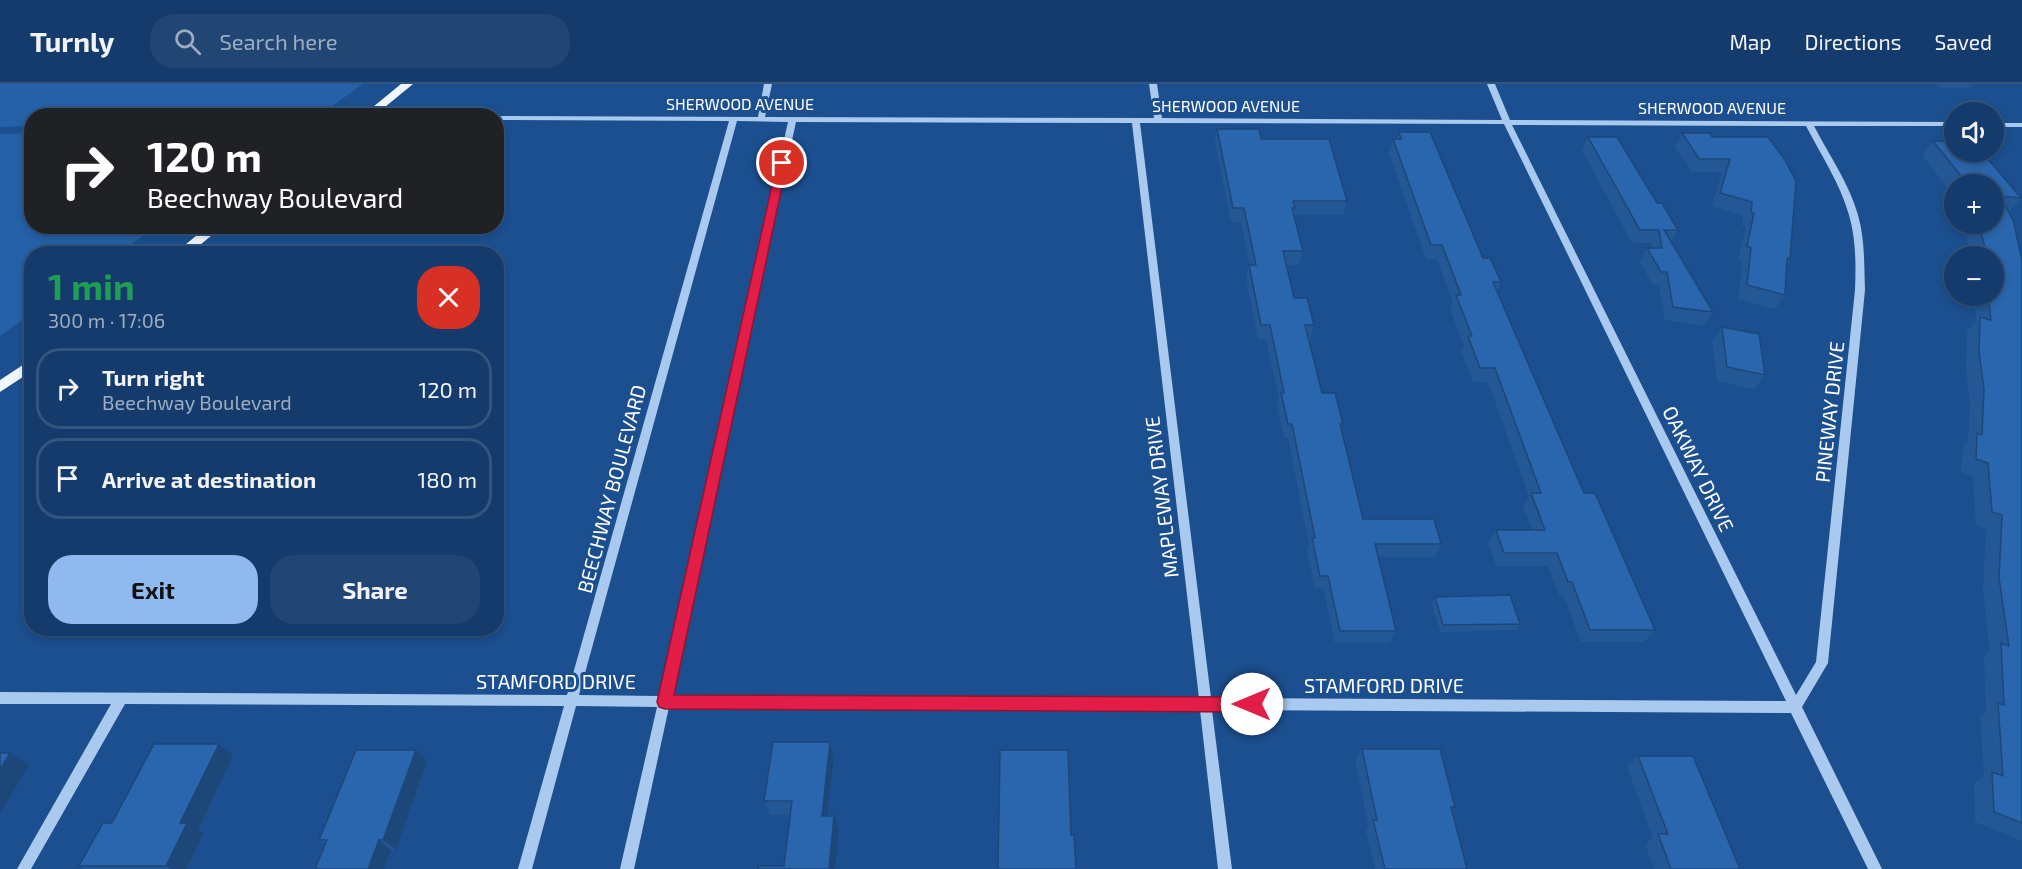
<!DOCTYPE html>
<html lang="en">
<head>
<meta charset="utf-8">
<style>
	:root { --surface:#143b6b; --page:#214673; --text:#f1f3f6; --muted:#9dadc1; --line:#33557e; --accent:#90b9f0 }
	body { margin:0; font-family:"Exo 2",sans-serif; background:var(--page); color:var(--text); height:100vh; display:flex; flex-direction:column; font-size:22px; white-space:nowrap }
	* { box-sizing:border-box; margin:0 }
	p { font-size:20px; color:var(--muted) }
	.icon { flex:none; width:33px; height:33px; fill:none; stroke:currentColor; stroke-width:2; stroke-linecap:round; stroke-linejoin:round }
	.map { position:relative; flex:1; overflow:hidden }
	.sheet { position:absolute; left:24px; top:162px; width:480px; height:390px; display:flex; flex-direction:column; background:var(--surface); border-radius:24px; box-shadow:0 3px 9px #0003,0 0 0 2px var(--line) }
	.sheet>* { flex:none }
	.hud { position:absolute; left:24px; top:24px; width:480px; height:126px; border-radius:24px; box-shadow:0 3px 9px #0003,0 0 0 2px var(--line); background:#202124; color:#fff; overflow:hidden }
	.controls { position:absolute; left:1944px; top:18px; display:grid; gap:12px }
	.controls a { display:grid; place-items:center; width:60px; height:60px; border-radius:50%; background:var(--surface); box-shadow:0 3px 9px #0003,0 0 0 2px var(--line); font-size:30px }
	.pin { position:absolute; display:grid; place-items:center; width:51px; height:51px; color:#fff; margin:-26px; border:3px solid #fff; border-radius:50%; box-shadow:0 2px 6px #0007 }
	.me { position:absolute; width:66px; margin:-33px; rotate:270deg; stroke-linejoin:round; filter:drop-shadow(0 0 4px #0008) }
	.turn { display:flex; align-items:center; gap:21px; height:126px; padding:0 24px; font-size:27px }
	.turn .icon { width:78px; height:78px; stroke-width:2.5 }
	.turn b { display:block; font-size:42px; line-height:51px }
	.round { display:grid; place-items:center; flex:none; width:63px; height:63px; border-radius:24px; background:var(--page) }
	.headline { display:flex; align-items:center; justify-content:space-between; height:102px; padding:0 24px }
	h1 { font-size:36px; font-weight:700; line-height:45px; color:#1e9e55 }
	.cta { display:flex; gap:12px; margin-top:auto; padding:12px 24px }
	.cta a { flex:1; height:69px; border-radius:24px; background:var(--accent); color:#111; font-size:24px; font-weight:700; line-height:69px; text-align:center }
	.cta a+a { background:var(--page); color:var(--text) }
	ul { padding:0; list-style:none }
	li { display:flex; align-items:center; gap:18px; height:81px; margin:0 12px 9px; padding:0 12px; border:3px solid var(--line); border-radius:24px }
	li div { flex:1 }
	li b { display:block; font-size:22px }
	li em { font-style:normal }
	header { display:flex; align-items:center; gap:36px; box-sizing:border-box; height:84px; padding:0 30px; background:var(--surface); border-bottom:2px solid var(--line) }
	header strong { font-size:28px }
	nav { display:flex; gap:33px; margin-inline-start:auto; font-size:21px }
	.search { width:420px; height:54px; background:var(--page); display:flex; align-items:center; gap:15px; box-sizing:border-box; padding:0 21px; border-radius:24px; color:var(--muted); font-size:22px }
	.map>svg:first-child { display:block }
</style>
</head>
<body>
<header>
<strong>Turnly</strong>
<div class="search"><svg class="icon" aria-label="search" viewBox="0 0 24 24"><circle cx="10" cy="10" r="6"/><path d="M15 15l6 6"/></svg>Search here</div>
<nav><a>Map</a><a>Directions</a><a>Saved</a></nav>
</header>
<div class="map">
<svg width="2022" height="785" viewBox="0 0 2022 785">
	<rect width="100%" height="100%" fill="#1b4f8f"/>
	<!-- green -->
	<g fill="#2461a8">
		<polygon points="0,0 363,0 320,31 32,32 31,42 0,43"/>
		<polygon points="31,49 32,142 156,143 118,169 32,170 31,230 0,252 0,50"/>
	</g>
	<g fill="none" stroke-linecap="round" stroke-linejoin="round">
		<!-- minor -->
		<g fill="#a9c9ee" fill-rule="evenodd">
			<path d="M 764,0 L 772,0 L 765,33 L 1154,34 L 1149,0 L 1157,0 L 1162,34 L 1502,36 L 1487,0 L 1495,0 L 1510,36 L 1954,38 L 1954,42 L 1814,42 C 1829,71 1849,99 1858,131 C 1865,155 1864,181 1865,206 L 1828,579 L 1802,623 L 1882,785 L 1868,785 L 1791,629 L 1212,626 L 1232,785 L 1218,785 L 1200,626 L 669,623 L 634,785 L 620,785 L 657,623 L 576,622 L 532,785 L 518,785 L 564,622 L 125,620 L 31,785 L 17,785 L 111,620 L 0,620 L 0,608 L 567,611 L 729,37 L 496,36 L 496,32 L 758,33 ZM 737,37 L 788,38 L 659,612 L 579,611 ZM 796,38 L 1132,39 L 1199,614 L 671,612 ZM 1140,39 L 1504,40 L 1786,617 L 1211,614 ZM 1512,41 L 1806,42 C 1821,71 1840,99 1849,131 C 1856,155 1856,181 1855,206 L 1816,578 L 1796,611 Z"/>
			<rect x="1994" y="39" width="28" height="4"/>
		</g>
		<!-- major -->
		<g fill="#f0f6ff" fill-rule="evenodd">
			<polygon points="401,0 413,0 374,32 362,32"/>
			<polygon points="208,142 223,142 189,170 174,170"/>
			<polygon points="32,275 32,287 0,308 0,296"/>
		</g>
	</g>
	<!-- wall -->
	<g fill="#245895">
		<polygon points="1935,0 1973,0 1970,4 1939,4"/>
		<polygon points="1217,45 1261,55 1347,117 1343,131 1293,131 1303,167 1299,181 1286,181 1294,214 1314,241 1310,255 1309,255 1322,309 1343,340 1341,345 1363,435 1441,460 1435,473 1378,473 1396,547 1390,559 1335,559 1323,504 1315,504 1307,467 1309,460 1288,354 1284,354 1277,322 1279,315 1266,255 1258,255 1246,195 1249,181 1250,181 1241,138 1231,138 1215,59"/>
		<polygon points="1399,48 1483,174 1501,198 1497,207 1584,409 1655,546 1644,558 1581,558 1563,511 1559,511 1548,482 1496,482 1488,459 1496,446 1532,446 1523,422 1529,412 1488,298 1473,298 1461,266 1464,262 1450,225 1453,218 1437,175 1426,175 1389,69 1393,55 1397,55"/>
		<polygon points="1682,49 1712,53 1768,53 1790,175 1787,180 1785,211 1775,225 1738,215 1742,177 1738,176 1746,142 1742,142 1743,132 1712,122 1722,88 1692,88 1675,63"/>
		<polygon points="1588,53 1657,119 1678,146 1671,158 1713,228 1704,242 1665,236 1659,201 1653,201 1640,178 1647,164 1652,164 1651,159 1632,159 1582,66"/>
		<polygon points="1933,57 2021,114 2008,129 2022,177 2022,757 1975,738 1974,699 1984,692 1980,631 1986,627 1984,572 1990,567 1983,507 1986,445 1976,442 1973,392 1961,388 1963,363 1968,358 1970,319 1966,283 1967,247 1976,237 1974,214 1976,212 1994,212 1994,172 1971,172 1966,150 1962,140 1994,140 1994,100 1954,100 1954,120 1949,106 1922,71"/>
		<polygon points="1722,243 1765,291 1754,305 1717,297 1712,257"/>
		<polygon points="1435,513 1520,540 1516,546 1440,548 1432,520"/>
		<polygon points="830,658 834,673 828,732 834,732 839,745 784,782 790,731 770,731 764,717"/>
		<polygon points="1362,665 1455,723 1452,726 1467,785 1375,785 1366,747 1369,743 1355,676"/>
		<polygon points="233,672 198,746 204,749 186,785 85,785 79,782"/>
		<polygon points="1638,672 1740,785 1654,785 1645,760 1653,754 1627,683"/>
		<polygon points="427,677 396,766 391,766 384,785 315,785 325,760 319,756"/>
	</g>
	<!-- shaded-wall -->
	<g fill="#1d4779">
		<polygon points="830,658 834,673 826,745 822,732"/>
		<polygon points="219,660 233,672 198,746 204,749 186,785 171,785 166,782 180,739"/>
		<polygon points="416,666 427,677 396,766 383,756"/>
		<polygon points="10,669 29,681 0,729 0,686"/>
		<polygon points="834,732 839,745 835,785 829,785"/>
		<polygon points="379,756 391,766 384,785 368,785"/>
	</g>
	<!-- building -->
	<g fill="#2a66ad" stroke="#1d4779" stroke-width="1.5">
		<polygon points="1217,45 1259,45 1261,55 1329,55 1347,117 1293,117 1295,124 1292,124 1303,167 1283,167 1294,214 1307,214 1314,241 1305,241 1322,309 1335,309 1343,340 1340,340 1363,435 1434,435 1441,460 1375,460 1396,547 1340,547 1328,492 1320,492 1312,454 1315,454 1292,340 1288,340 1281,309 1284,309 1270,241 1261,241 1249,181 1256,181 1244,124 1233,124"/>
		<polygon points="1399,48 1430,48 1483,174 1490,174 1501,198 1493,198 1584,409 1595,409 1655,546 1590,546 1572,498 1568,498 1557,469 1504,469 1496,446 1545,446 1531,409 1541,409 1495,284 1480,284 1468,252 1472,252 1456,211 1461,211 1442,161 1431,161 1393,55 1401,55"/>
		<polygon points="1682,49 1710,49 1712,53 1768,53 1785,76 1796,97 1790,175 1787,174 1785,211 1747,201 1751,164 1747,162 1754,129 1751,128 1752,118 1720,109 1730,75 1699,75"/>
		<polygon points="1588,53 1617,53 1657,119 1662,119 1678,146 1664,146 1713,228 1673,223 1667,188 1661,188 1647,164 1662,164 1659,146 1640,146"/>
		<polygon points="1933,57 1954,58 1954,68 1982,68 2021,114 2001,112 2014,139 2022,177 2022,739 1994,728 1992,688 2003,692 1998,619 2004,621 2001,559 2009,562 1999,494 2002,431 1992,428 1988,379 1976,375 1977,349 1982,351 1984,305 1979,268 1980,233 1991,236 1988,212 1994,212 1994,172 1987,172 1979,140 1994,140 1994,100 1964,100 1961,92"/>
		<polygon points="1722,243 1759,250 1765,291 1727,283"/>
		<polygon points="1510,511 1520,540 1443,541 1435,513"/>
		<polygon points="773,658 830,658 822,732 834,732 829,785 758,785 758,782 784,782 792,717 764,717"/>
		<polygon points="154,660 219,660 180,739 187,739 166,782 79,782 103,739 112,739"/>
		<polygon points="1362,665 1440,665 1455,723 1451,723 1467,785 1385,785 1373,736 1377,736"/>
		<polygon points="356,666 416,666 383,756 379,756 368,785 315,785 327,756 319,756"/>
		<polygon points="1000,666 1068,666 1071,751 1074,751 1076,785 998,785"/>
		<polygon points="0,669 10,669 0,686"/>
		<polygon points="1638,672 1693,672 1740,785 1671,785 1658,750 1668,750"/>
	</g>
	<!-- route -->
	<polygon fill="#e11d48" stroke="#92132f" stroke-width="1.5" points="782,76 787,79 674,611 1252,613 1257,615 1260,620 1257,626 1252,628 665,625 659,623 657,618 777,79"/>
	<g text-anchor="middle" stroke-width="6" stroke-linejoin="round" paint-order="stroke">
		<!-- far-street labels -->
		<g font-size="16" fill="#fff" stroke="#1b4f8f">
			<text x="740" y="26">SHERWOOD AVENUE</text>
			<text x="1226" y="28">SHERWOOD AVENUE</text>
			<text x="1712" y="30">SHERWOOD AVENUE</text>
		</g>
		<!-- street labels -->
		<g font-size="20" fill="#fff" stroke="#1b4f8f">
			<text transform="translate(1830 328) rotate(-84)" y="7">PINEWAY DRIVE</text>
			<text transform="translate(1698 385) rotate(64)" y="7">OAKWAY DRIVE</text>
			<text transform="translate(612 405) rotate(-75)" y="7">BEECHWAY BOULEVARD</text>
			<text transform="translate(1162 413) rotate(-97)" y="7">MAPLEWAY DRIVE</text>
			<text x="556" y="605">STAMFORD DRIVE</text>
			<text x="1384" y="609">STAMFORD DRIVE</text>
		</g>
	</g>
</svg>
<div class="controls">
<a><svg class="icon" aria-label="sound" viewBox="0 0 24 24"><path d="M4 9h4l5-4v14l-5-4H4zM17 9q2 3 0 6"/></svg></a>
<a>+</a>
<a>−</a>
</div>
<div class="pin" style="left:782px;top:79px;background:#d93025"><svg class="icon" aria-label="arrive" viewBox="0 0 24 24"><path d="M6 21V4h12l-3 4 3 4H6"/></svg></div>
<svg class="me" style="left:1252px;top:620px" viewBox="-20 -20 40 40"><circle r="19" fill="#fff"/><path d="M0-13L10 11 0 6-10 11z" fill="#e11d48"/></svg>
<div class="hud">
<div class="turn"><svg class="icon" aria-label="right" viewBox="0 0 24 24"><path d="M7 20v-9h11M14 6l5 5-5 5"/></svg><div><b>120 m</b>Beechway Boulevard</div></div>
</div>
<section class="sheet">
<div class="headline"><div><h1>1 min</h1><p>300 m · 17:06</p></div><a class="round" style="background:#d93025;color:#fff"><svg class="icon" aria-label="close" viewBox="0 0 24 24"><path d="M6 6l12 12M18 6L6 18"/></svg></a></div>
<ul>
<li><svg class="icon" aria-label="right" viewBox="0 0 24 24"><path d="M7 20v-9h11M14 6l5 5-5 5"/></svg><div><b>Turn right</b><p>Beechway Boulevard</p></div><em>120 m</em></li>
<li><svg class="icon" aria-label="arrive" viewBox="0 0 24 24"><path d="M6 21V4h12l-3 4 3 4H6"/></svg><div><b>Arrive at destination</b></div><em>180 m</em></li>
</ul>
<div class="cta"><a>Exit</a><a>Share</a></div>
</section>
</div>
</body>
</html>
